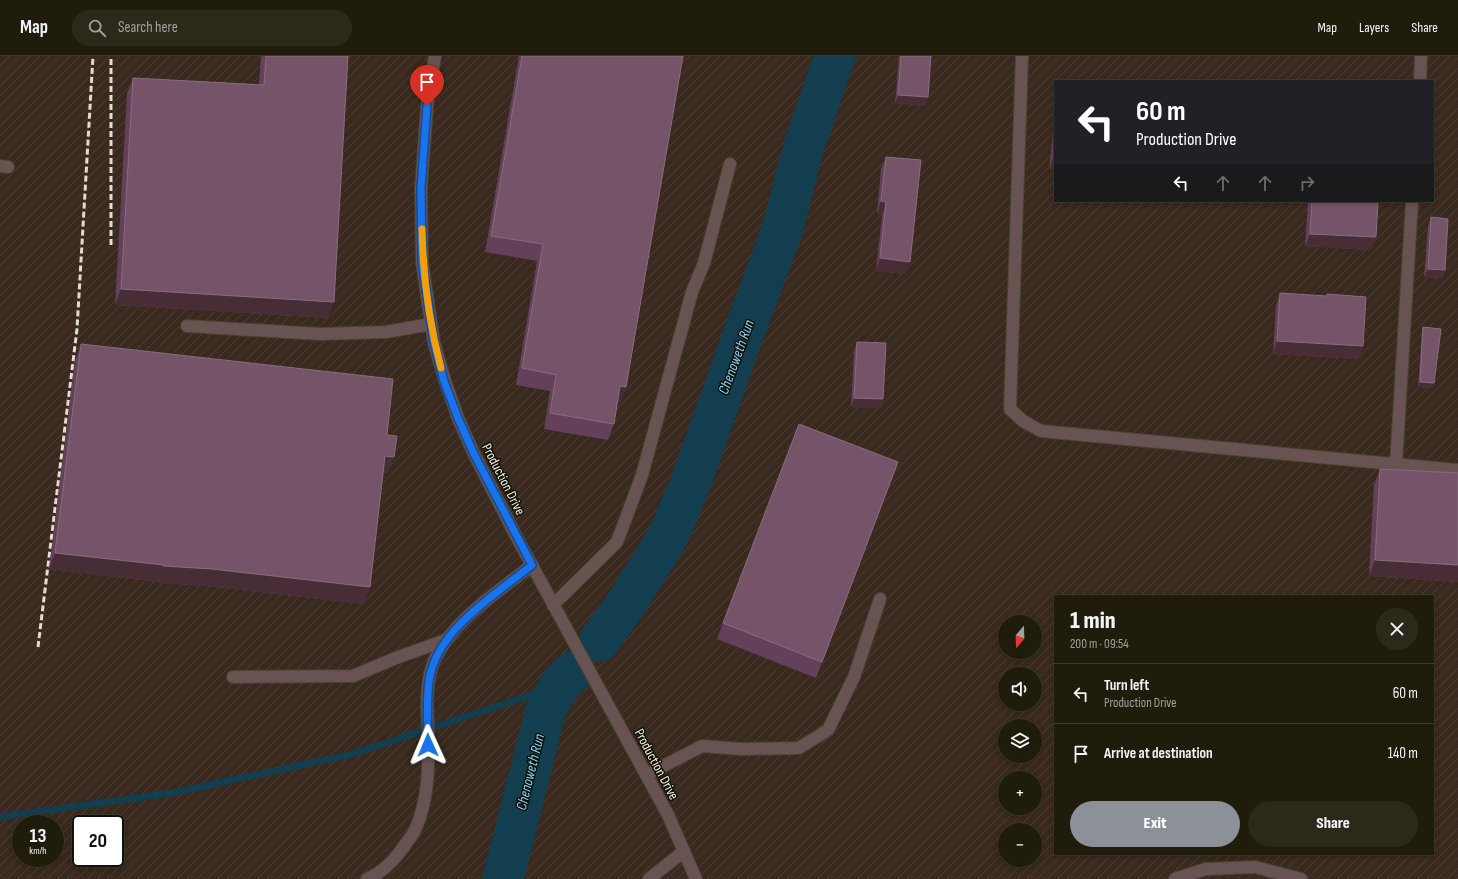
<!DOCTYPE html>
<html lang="en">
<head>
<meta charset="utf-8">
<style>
	:root { --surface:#201c0c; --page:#2d291a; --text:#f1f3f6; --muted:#a2a19d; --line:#3d3a2d; --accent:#8c9099 }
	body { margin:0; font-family:"Sofia Sans Condensed",sans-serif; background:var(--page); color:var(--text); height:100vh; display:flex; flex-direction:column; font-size:15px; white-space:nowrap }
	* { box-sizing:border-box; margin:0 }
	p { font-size:13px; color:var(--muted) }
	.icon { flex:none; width:22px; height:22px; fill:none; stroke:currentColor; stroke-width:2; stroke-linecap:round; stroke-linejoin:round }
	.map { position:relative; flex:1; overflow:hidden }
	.side { position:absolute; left:1054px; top:539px; width:380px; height:260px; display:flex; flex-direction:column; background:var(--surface); border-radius:0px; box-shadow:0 2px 6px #0003,0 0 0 1px var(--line) }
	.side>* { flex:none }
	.top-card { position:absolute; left:1054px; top:24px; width:380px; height:122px; border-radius:0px; box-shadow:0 2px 6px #0003,0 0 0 1px var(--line); background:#202124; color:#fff; overflow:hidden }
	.needle { width:26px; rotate:199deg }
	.buttons { position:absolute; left:998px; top:559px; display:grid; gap:8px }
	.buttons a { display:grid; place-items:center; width:44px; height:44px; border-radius:50%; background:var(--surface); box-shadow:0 2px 6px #0003,0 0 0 1px var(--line); font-size:20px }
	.speed { position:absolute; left:12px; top:759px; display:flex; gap:8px; font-size:20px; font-weight:700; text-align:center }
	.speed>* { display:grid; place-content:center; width:52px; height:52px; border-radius:50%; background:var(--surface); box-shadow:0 2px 6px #0003,0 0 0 1px var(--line); line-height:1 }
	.speed small { font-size:10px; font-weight:400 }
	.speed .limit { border:2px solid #111; border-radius:6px; background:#fff; color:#111 }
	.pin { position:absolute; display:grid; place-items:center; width:34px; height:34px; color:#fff; margin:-41px -17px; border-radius:50% 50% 50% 0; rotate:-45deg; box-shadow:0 0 4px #0007 }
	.pin .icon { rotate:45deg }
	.me { position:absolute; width:44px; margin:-22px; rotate:359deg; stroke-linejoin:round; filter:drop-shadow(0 0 3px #0008) }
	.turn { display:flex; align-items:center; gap:14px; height:84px; padding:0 16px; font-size:18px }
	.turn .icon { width:52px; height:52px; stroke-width:2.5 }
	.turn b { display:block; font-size:28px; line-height:34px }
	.lanes { display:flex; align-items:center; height:38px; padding:0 16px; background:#0003; justify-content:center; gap:20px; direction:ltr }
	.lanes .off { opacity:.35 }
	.round { display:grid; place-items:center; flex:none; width:42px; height:42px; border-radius:21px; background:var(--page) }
	.summary { display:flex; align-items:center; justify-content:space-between; height:68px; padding:0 16px }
	h1 { font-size:24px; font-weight:800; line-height:30px }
	.button { display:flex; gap:8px; margin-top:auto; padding:8px 16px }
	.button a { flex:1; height:46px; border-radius:24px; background:var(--accent); color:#fff; font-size:16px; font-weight:800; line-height:46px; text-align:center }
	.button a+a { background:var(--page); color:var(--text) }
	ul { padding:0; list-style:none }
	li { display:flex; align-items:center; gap:12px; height:60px; padding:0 16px; border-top:1px solid var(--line) }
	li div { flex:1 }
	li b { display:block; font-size:15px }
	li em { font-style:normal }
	header { display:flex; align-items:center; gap:24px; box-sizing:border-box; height:56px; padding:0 20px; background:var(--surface); border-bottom:1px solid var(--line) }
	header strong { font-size:19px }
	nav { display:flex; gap:22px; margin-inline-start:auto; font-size:14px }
	.search { width:280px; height:36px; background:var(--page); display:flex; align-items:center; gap:10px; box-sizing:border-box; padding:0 14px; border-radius:22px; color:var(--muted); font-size:15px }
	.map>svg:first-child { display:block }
</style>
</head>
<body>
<header>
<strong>Map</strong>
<div class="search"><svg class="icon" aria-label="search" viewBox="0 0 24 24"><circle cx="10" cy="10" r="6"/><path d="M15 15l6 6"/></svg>Search here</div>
<nav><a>Map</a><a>Layers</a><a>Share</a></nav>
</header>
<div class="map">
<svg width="1458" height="823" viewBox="0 0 1458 823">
	<defs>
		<pattern id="industrial-furrows" width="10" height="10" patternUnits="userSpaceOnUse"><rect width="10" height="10" fill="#39291e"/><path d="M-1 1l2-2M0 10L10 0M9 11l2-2" fill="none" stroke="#4c3e34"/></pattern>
	</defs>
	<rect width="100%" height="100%" fill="#2b2610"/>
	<!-- industrial -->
	<path fill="url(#industrial-furrows)" fill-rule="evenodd" d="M 0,0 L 1458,0 L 1458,823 L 0,823 ZM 1055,25 L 1433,25 L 1433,145 L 1055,145 ZM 1055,540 L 1433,540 L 1433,798 L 1055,798 ZM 1005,566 L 1035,566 L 1035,596 L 1005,596 ZM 1005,618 L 1035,618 L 1035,648 L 1005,648 ZM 1005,670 L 1035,670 L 1035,700 L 1005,700 ZM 1005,722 L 1035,722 L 1035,752 L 1005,752 ZM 21,768 L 55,768 L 55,802 L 21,802 ZM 81,768 L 115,768 L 115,802 L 81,802 ZM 1005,774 L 1035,774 L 1035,804 L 1005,804 Z"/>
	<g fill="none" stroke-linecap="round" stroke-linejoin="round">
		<!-- stream -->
		<polyline stroke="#133e50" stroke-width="7" points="0,761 172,737 352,698 559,630"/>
		<!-- river -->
		<g stroke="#133e50" stroke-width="41">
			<polyline points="599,585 628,545 668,480 689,431 747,268 781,178 804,90 835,0"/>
			<polyline points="503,823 546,653 559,630 572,616"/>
		</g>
		<!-- lane casing -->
		<g stroke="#47432e" stroke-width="14">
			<g id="lane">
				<polyline points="1022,0 1010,353 1023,365 1041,375 1458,414"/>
				<polyline points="1420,25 1421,0"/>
				<polyline points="0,110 8,111"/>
				<polyline points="187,270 320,278 386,276 431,268"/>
				<polyline points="1396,409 1412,145"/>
				<polyline points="553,549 617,486 642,419 692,236 704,207 730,108"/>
				<polyline points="233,621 353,620 396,602 446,584"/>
				<polyline points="646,719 702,690 741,693 799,692 828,674 854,621 880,543"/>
				<path d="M 367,823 C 382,817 396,802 405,789 C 408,784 413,779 415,774 C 429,744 429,707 428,675 C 427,652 425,625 435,603 C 455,562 497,537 532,509"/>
				<polyline points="649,823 684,795"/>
				<polyline points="1175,823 1206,813 1255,811 1301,823"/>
			</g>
		</g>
		<!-- street casing -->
		<g stroke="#47432e" stroke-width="14">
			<polyline id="street" points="435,0 427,50 421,132 422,206 434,287 445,325 458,362 474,398 516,480 668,759 696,823"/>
		</g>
		<!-- lane -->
		<use href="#lane" stroke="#695252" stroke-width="12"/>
		<!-- street -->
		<use href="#street" stroke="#695252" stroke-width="12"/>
		<!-- rail -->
		<g stroke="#e1ddcf" stroke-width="3" stroke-dasharray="6 3" stroke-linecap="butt">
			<polyline points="111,189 111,0"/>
			<polyline points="38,591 77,273 93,0"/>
		</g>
	</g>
	<!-- wall -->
	<g fill="#65405a">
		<polygon points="261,0 348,0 328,262 115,249 127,38 133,22 259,29"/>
		<polygon points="519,0 681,0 626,331 620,347 617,346 614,368 608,384 544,373 550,335 516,329 537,205 485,196"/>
		<polygon points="899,0 931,0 928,41 925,50 895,47"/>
		<polygon points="1055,71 1055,113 1049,113 1053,77"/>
		<polygon points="886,101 905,218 876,215 882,159 877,158 881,113"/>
		<polygon points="1308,145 1378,145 1371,194 1305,190"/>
		<polygon points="1431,161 1445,214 1442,222 1424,221 1428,170"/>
		<polygon points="1280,237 1359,303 1273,298 1276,250"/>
		<polygon points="1423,271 1433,332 1418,331 1422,275"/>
		<polygon points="857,286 883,343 880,352 851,351 854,295"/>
		<polygon points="81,288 387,379 388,417 383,417 364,548 206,530 158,527 158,526 49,513 75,304"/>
		<polygon points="898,406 816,622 717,583 723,567"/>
		<polygon points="1380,413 1458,417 1458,526 1369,520 1374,429"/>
	</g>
	<!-- shaded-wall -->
	<g fill="#472e36">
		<polygon points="898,39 928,41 925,50 895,47"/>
		<polygon points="1054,100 1055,100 1055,113 1049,113"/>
		<polygon points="881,145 886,146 882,159 877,158"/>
		<polygon points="1310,178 1376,181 1371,194 1305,190"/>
		<polygon points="880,202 910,206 905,218 876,215"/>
		<polygon points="1428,213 1445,214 1442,222 1424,221"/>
		<polygon points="121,233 334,246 328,262 115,249"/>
		<polygon points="1277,285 1363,290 1359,303 1273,298"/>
		<polygon points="1420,326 1434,327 1433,332 1418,331"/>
		<polygon points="620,330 626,331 620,347 614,346"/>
		<polygon points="854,342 883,343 880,352 851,351"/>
		<polygon points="385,400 394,401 388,417 379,416"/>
		<polygon points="55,497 164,509 158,526 49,513"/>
		<polygon points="1375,504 1458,509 1458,526 1369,520"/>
		<polygon points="163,510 212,513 370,531 364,548 206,530 158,527"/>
	</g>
	<!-- building -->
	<g fill="#755469" stroke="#896d7c">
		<polygon points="266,0 348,0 334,246 121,233 133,22 264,29"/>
		<polygon points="522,0 683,0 626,331 620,330 614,368 550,357 556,319 522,312 543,188 491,180"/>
		<polygon points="901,0 931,0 928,41 898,39"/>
		<polygon points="1055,87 1055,100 1054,100"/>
		<polygon points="886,101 921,104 910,206 880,202 886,146 881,145"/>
		<polygon points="1312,145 1378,145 1376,181 1310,178"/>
		<polygon points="1431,161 1448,163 1445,214 1428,213"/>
		<polygon points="1280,237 1327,240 1327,238 1366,241 1363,290 1277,285"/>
		<polygon points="1423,271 1441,273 1434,327 1420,326"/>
		<polygon points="857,286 886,287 883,343 854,342"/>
		<polygon points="81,288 393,323 387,379 397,380 394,401 385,400 370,531 212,513 163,510 164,509 55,497"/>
		<polygon points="799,368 898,406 822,606 723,567"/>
		<polygon points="1380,413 1458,417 1458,509 1375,504"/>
	</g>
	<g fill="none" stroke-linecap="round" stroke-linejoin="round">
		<!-- route casing -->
		<g stroke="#114b97" stroke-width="10">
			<path id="route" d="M 427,50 L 421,132 L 422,206 L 434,287 L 444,325 L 458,362 L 474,398 L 532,509 C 495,539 436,574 429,625 C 426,646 428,668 428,689"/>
		</g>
		<!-- route -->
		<use href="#route" stroke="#1a73e8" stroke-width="7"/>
		<!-- slow -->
		<path stroke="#f59e0b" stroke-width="7" d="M 422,173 C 423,220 429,267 441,312"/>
	</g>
	<g text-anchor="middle" stroke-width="3" stroke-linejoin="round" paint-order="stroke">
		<!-- street labels -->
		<g font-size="14" fill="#f6f3e6" stroke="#110f06">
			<text transform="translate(504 423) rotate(63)" y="5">Production Drive</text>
			<text transform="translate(657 708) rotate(62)" y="5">Production Drive</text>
		</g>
		<!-- water labels -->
		<g font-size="15" font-style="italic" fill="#81d7fe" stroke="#110f06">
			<text transform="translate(736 301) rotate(-70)" y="5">Chenoweth Run</text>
			<text transform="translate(530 716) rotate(-76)" y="5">Chenoweth Run</text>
		</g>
	</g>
</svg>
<div class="buttons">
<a><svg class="needle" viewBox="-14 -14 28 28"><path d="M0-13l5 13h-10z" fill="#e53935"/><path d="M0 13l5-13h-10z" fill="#a2a19d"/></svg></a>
<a><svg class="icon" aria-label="sound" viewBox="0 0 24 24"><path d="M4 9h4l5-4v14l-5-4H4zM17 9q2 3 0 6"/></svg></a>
<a><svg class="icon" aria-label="layers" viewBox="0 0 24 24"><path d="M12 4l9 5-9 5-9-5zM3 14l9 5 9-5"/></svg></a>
<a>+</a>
<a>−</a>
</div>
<div class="speed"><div>13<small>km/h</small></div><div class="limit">20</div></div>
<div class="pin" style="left:427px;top:50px;background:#d93025"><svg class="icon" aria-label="arrive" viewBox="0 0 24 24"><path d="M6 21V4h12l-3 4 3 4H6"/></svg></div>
<svg class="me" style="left:428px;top:689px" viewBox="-20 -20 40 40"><path d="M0-17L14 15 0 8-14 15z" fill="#1a73e8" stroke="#fff" stroke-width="4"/></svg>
<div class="top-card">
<div class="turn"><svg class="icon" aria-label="left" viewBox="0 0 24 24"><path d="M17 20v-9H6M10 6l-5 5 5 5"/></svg><div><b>60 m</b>Production Drive</div></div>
<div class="lanes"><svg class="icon" aria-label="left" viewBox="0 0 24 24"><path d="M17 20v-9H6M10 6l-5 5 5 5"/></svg><svg class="icon off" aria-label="ahead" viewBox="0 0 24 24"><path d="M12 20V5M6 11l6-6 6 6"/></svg><svg class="icon off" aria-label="ahead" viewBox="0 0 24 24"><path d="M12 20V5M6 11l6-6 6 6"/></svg><svg class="icon off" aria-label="right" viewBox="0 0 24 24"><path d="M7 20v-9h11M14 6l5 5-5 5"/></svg></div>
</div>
<section class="side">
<div class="summary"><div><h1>1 min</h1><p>200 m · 09:54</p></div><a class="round"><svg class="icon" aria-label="close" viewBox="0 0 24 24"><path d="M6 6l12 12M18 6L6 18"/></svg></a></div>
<ul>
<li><svg class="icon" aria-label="left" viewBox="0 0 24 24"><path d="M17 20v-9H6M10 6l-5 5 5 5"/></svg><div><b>Turn left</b><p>Production Drive</p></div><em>60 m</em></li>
<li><svg class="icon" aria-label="arrive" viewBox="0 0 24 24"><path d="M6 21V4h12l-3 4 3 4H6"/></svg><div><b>Arrive at destination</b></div><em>140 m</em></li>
</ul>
<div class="button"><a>Exit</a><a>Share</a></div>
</section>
</div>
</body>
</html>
